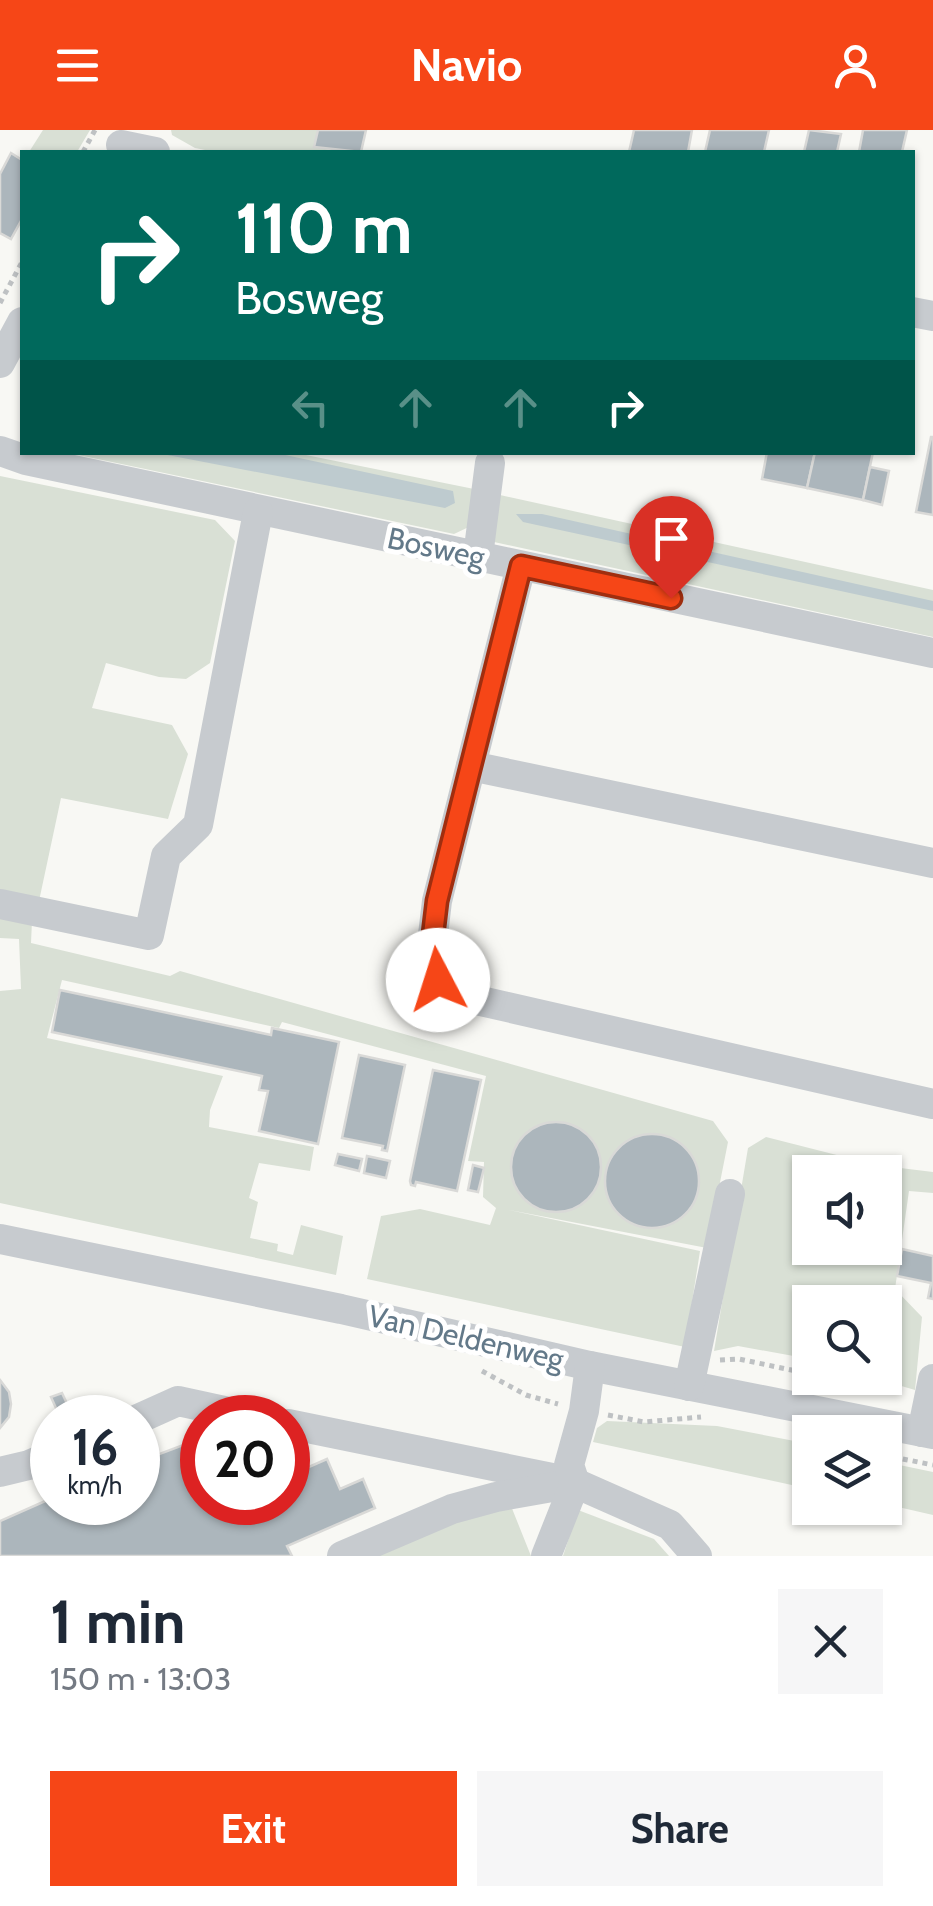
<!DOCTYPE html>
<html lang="en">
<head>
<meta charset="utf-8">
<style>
	:root { --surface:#fff; --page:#f6f6f7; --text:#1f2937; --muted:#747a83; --accent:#f64617 }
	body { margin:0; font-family:Cabin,sans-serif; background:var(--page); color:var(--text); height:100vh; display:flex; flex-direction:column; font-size:38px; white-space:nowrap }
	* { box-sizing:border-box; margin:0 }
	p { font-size:32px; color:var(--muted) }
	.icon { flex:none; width:55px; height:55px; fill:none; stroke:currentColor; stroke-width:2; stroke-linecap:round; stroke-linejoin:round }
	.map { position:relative; height:1426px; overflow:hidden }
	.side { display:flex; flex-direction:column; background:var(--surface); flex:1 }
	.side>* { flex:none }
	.top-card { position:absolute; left:20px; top:20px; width:895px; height:305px; border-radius:0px; box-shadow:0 2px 8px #0004; background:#00695c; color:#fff; overflow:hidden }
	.buttons { position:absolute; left:792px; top:1025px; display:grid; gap:20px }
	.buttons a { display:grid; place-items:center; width:110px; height:110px; border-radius:0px; background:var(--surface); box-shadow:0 2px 8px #0004; font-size:50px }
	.speed { position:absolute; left:30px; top:1265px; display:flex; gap:20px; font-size:50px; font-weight:700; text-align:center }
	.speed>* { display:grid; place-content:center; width:130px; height:130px; border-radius:50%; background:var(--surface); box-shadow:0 2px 8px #0004; line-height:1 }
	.speed small { font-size:25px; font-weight:400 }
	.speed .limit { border:15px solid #d22; background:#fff; color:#111 }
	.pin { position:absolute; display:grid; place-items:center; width:85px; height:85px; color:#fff; margin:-102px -42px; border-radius:50% 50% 50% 0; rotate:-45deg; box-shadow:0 0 10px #0007 }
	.pin .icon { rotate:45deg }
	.me { position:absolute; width:110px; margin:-55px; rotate:355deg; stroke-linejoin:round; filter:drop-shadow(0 0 8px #0008) }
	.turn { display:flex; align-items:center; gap:35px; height:210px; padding:0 50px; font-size:45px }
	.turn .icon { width:130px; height:130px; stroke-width:2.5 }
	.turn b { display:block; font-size:70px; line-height:85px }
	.lanes { display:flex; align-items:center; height:95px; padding:0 50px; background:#0003; justify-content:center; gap:50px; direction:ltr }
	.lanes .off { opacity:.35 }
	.round { display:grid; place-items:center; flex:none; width:105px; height:105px; border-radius:0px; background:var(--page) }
	.head { display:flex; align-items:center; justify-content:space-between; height:170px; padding:0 50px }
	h1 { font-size:60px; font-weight:700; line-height:75px }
	.primary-button { display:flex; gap:20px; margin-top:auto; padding:20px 50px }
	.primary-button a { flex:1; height:115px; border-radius:0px; background:var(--accent); color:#fff; font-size:40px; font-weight:700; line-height:115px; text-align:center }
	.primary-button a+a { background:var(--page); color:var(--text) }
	header { display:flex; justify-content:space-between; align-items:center; height:130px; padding:0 50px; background:var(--accent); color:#fff; font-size:45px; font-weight:700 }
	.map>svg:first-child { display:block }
</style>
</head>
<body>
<header><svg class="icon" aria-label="menu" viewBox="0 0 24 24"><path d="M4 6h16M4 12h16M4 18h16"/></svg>Navio<svg class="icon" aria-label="person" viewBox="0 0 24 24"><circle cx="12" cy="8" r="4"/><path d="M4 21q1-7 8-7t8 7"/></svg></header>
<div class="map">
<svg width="933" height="1426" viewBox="0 0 933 1426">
	<rect width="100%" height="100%" fill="#f8f8f4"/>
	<!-- green -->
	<g fill="#d9e0d5" fill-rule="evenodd">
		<polygon points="43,0 90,0 77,22 29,22"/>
		<polygon points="171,0 318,0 315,17 340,22 215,22 195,18 172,5"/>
		<polygon points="69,323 296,323 474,359 473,395 454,404"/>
		<polygon points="0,346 215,390 235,411 210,533 186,549 159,547 106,533 92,578 172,595 188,624 168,689 61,668 39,771 0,764"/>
		<polygon points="500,365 933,460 933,507 494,412"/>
		<polygon points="0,785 32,791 31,813 170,846 180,841 713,991 728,1012 707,1118 504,1079 700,1121 685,1217 367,1149 381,1086 420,1079 490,1095 496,1078 483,1067 484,1032 468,1031 486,946 282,892 279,898 62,850 47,908 223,946 210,980 209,997 314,1017 310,1041 259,1033 249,1068 258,1072 250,1108 278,1114 277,1121 293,1125 301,1095 343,1106 336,1145 0,1073 0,861 21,859 19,809 0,808"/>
		<path d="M 766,1007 L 876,1035 L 933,1042 L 933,1063 L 909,1061 L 895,1159 L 922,1187 L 915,1260 L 874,1248 L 885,1248 L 885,1172 L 810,1172 L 810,1229 L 738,1216 L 714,1221 L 748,1018 ZM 810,1042 L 885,1042 L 885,1118 L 810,1118 Z"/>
		<polygon points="607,1291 717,1296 810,1314 810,1359 593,1312 597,1298"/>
		<polygon points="885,1332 933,1342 933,1385 885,1374"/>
		<polygon points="509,1371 531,1426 362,1426"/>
		<polygon points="578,1380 654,1409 669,1426 563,1426"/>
	</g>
	<!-- water -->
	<g fill="#becbcf">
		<polygon points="157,323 276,323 453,361 455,373 445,378"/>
		<polygon points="516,384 542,384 933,471 933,481 523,392"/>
	</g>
	<!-- building -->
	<g fill="#acb6bc" stroke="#d9d9d7" stroke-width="2.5">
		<polygon points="318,0 366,0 361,22 314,17"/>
		<polygon points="634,0 692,0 688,22 629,22"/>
		<polygon points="710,0 769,0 764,22 705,22"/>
		<polygon points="809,0 841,4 837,22 804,22"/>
		<polygon points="863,0 907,0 902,22 859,22"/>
		<polygon points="11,23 22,30 22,89 11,109 0,103 0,44"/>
		<polygon points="931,307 933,307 933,385 916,382"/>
		<polygon points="767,322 815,322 807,358 762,349"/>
		<polygon points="815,322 873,322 863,370 807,358"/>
		<polygon points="870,337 889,341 882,375 863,370"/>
		<polygon points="60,860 271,905 272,898 339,912 318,1014 259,1001 268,961 259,960 262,946 52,902"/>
		<polygon points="359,925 405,935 387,1021 382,1020 383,1016 342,1008"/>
		<polygon points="433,940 481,950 457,1061 416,1052 415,1056 411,1055 410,1051"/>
		<circle cx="556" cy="1037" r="45"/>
		<circle cx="652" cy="1051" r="47"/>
		<polygon points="338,1024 362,1029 359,1041 335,1035"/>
		<polygon points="367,1026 390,1031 386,1048 364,1043"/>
		<polygon points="473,1035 484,1038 478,1062 468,1060"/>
		<polygon points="902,1119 933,1126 933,1169 928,1168 931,1153 897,1146"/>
		<polygon points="0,1250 9,1262 11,1274 9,1287 0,1298"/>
		<polygon points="62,1263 71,1282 60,1287 51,1267"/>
		<polygon points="199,1309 202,1317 202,1372 288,1372 288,1346 327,1329 340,1359 363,1349 375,1378 287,1416 292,1426 0,1426 0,1391 52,1368 52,1372 138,1372 138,1332"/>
	</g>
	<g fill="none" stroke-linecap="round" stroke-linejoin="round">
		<!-- path -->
		<g stroke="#bec1c3" stroke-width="5" stroke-dasharray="5 5" stroke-linecap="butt">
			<polyline points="83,22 95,0"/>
			<polyline points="0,173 22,132"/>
			<polyline points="720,1230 739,1229 810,1244"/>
			<polyline points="482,1241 526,1265 558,1274"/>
			<polyline points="826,1248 845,1252 862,1260"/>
			<polyline points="608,1285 644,1292 701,1287"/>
			<polyline points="893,1327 933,1335"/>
		</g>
		<!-- minor -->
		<g stroke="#c7cbcf" stroke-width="30">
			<polyline points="121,15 155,22"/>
			<polyline points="912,182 933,186"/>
			<polyline points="0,233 22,192"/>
			<polyline points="0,321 26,330 933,523"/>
			<polyline points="478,426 490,333"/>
			<polyline points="521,436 437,771 432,813 438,850 463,867 933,974"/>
			<polyline points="471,636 933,733"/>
			<polyline points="0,774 149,805 166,726 198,695 258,382"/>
			<polyline points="0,1109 341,1179 590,1236 933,1304"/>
			<polyline points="689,1256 730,1064"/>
			<polyline points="138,1289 178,1271 257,1288"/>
			<polyline points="288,1294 557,1349"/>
			<polyline points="922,1302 933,1249"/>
			<polyline points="0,1342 29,1335 52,1325"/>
			<polyline points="342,1426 452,1379 496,1367 575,1353 670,1395 697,1426"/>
			<polyline points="546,1426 575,1353 569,1335 584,1281 590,1236"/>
		</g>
	</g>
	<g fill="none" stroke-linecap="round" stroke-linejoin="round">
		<!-- route casing -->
		<g stroke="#a02e0f" stroke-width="25">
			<polyline id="route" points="438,850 432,813 437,771 521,436 671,468"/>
		</g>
		<!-- route -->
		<use href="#route" stroke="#f64617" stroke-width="18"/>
	</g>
	<g text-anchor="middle" stroke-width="10" stroke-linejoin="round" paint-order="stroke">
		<!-- street labels -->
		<g font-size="30" fill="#637989" stroke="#fff">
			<text transform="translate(436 418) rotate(12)" y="10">Bosweg</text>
			<text transform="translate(466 1208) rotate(13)" y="10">Van Deldenweg</text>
		</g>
	</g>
</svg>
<div class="buttons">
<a><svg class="icon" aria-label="sound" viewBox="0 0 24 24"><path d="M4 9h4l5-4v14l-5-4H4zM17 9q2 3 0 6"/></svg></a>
<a><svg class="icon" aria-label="search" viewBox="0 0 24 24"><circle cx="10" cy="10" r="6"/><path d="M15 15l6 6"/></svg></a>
<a><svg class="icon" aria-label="layers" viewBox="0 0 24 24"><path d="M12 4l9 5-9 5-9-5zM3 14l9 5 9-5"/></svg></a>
</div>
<div class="speed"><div>16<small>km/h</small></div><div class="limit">20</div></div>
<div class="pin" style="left:671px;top:468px;background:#d93025"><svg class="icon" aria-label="arrive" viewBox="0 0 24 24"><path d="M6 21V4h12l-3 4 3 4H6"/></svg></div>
<svg class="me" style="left:438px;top:850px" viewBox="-20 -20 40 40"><circle r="19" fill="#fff"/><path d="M0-13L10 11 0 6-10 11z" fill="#f64617"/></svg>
<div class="top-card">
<div class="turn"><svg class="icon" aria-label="right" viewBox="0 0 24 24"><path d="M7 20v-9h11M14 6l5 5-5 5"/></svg><div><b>110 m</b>Bosweg</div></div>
<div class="lanes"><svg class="icon off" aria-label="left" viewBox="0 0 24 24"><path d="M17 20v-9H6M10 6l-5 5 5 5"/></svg><svg class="icon off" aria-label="ahead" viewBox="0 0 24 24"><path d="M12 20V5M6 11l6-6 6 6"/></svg><svg class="icon off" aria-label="ahead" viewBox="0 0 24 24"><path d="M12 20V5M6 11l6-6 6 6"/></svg><svg class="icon" aria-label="right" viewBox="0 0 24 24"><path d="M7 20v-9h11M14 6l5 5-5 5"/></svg></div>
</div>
</div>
<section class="side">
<div class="head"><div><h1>1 min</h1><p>150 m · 13:03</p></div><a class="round"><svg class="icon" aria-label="close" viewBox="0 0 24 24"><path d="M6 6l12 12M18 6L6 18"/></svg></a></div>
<div class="primary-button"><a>Exit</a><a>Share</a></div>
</section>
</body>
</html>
